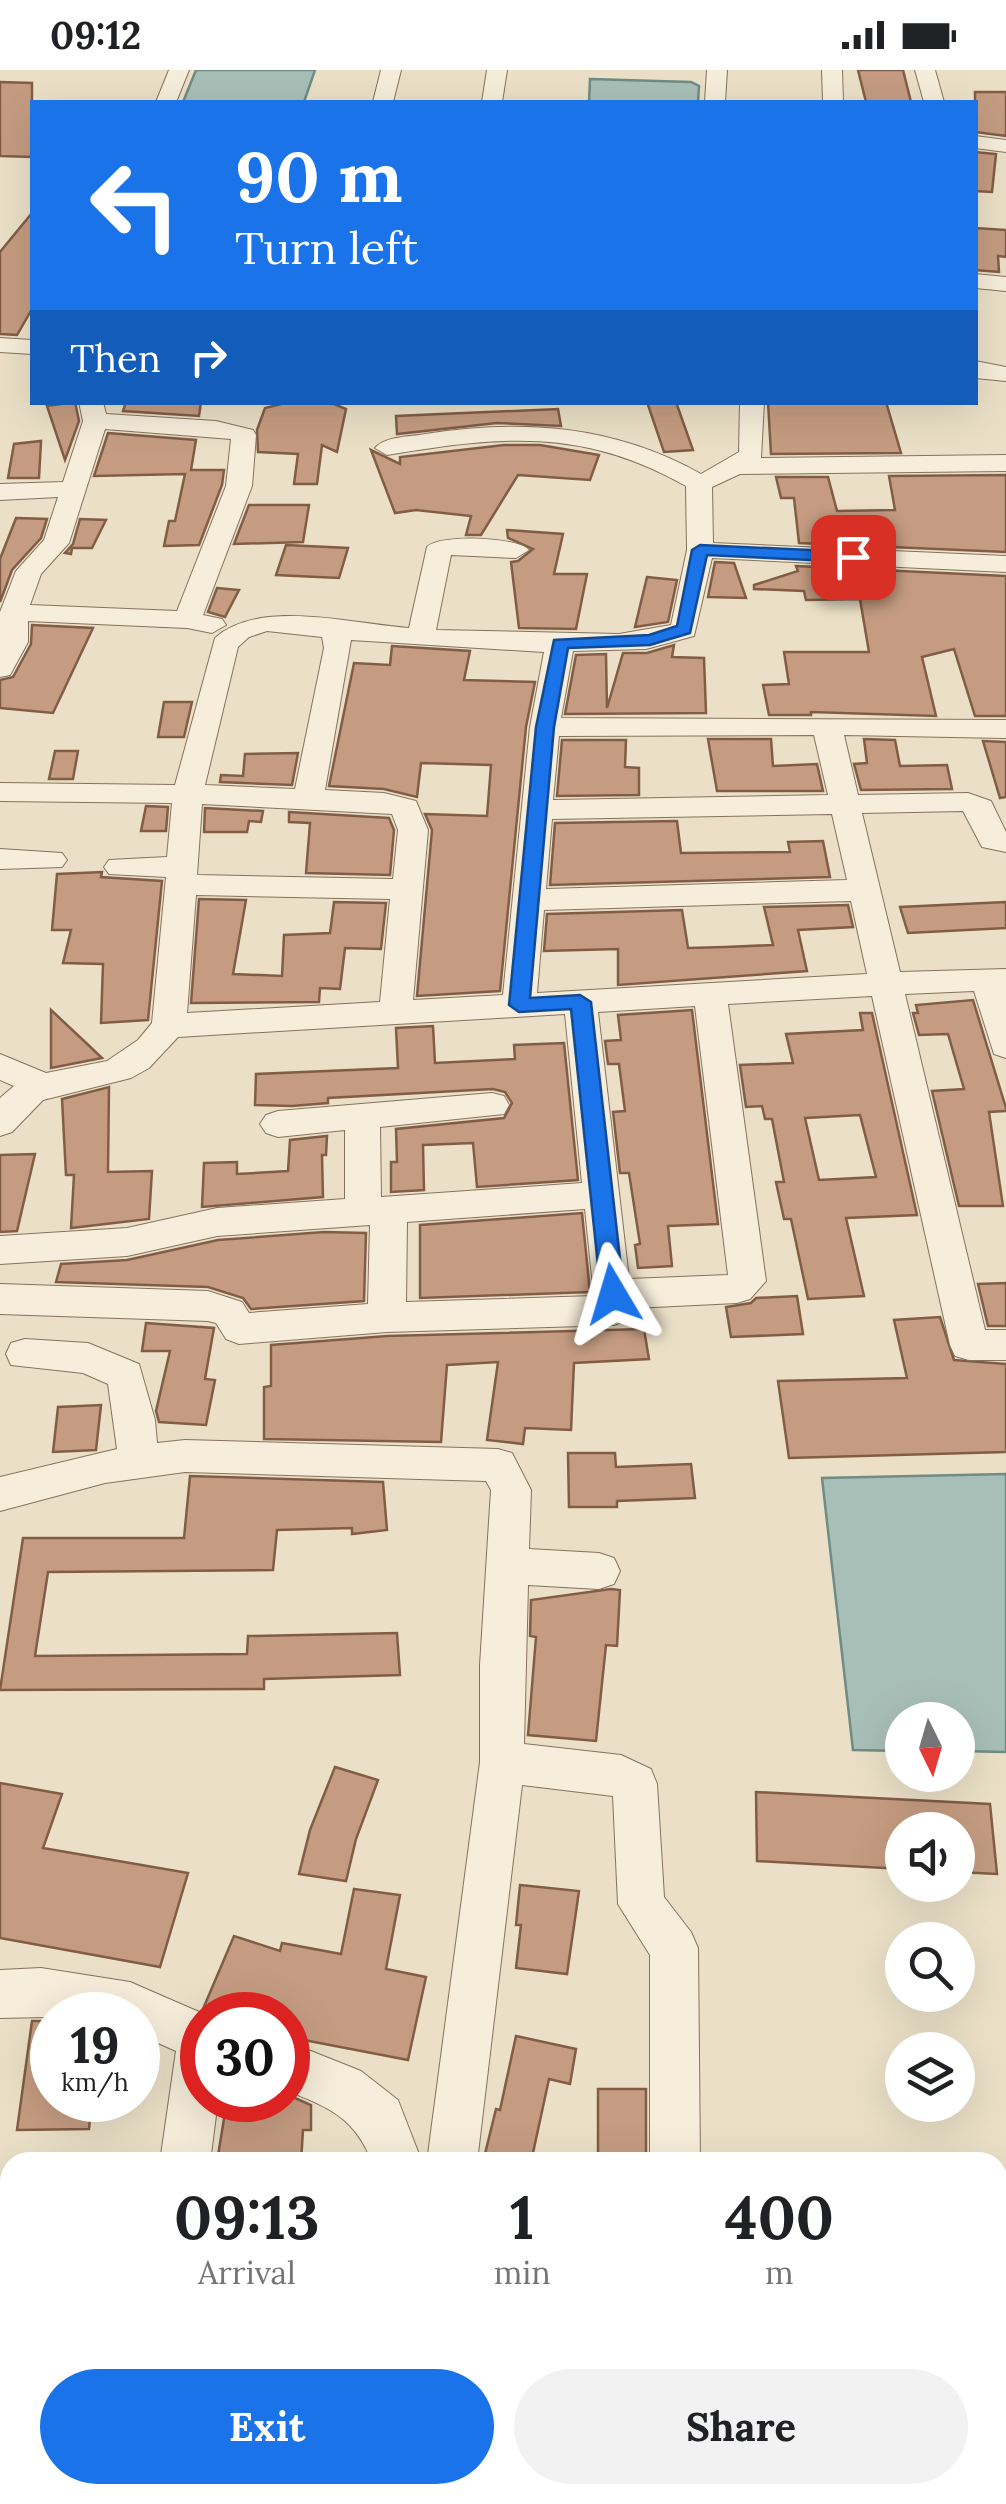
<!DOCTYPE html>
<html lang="en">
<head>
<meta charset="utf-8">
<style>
	:root { --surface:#fff; --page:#f2f2f2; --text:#202124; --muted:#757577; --accent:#1a73e8 }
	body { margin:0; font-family:Lora,serif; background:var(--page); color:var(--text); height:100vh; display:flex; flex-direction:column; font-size:38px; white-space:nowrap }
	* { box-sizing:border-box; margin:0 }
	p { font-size:32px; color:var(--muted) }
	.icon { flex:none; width:55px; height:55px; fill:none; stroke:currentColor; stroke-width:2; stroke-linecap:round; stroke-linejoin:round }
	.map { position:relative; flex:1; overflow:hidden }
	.sheet { position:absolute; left:0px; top:2082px; width:1008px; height:352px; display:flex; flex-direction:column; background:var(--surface); border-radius:30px 30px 0 0; box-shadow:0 10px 40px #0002 }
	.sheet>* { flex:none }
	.banner { position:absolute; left:30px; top:30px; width:948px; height:305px; border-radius:0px; box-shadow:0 10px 40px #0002; background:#1a73e8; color:#fff; overflow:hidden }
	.needle { width:65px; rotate:175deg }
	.controls { position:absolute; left:885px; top:1632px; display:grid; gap:20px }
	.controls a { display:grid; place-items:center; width:90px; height:90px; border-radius:50%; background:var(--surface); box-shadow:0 10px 40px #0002; font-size:50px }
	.speed { position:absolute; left:30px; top:1922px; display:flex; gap:20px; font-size:50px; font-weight:700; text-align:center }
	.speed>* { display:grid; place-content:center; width:130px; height:130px; border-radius:50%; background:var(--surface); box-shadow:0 10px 40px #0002; line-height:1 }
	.speed small { font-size:25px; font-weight:400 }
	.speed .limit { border:15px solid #d22; background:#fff; color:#111 }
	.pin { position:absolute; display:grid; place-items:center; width:85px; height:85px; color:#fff; margin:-42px; border-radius:20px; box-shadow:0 5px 15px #0006 }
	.me { position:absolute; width:110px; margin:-55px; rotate:353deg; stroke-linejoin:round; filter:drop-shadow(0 0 8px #0008) }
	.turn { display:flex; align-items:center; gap:35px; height:210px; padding:0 40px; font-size:45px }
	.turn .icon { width:130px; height:130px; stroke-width:2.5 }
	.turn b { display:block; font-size:70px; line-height:85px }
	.then { display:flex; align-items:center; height:95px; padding:0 40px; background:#0003; gap:20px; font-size:38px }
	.eta { display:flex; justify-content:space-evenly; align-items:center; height:170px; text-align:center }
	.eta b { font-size:60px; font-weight:800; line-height:70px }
	.primary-button { display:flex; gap:20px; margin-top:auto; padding:20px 40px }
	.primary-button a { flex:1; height:115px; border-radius:60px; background:var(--accent); color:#fff; font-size:40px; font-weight:800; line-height:115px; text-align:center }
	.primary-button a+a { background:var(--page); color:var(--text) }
	.status { display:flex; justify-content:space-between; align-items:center; height:70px; padding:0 50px; background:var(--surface); direction:ltr }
	.status svg { height:28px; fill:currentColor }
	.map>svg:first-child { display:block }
</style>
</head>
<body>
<div class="status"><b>09:12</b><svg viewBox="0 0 49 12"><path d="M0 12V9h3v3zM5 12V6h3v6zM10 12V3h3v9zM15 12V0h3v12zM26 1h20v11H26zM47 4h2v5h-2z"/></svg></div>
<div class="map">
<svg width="1006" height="2434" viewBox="0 0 1006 2434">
	<rect width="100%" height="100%" fill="#ebe0c7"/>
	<!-- water -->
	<g fill="#a8bfb8" stroke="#6f8c85" stroke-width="2.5">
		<polygon points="196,0 315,0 304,32 183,32"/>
		<polygon points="590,9 691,12 699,16 698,32 589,32"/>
		<polygon points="1006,1404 1006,1682 958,1681 958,1650 902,1650 902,1681 853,1680 822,1408"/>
	</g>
	<!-- building -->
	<g fill="#c59c81" stroke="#825d46" stroke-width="2.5" fill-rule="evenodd">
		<polygon points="858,0 903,0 911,32 866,32"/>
		<polygon points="0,12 32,13 32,87 0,86"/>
		<polygon points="975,22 1006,22 1006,66 975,62"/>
		<polygon points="975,82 996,84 992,122 975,121"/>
		<polygon points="32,143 32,239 17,265 0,264 0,182"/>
		<polygon points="975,158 1006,160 1006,187 998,186 999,202 975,200"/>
		<polygon points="75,332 79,351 65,390 47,336"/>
		<polygon points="126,332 201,332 199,346 123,341"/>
		<polygon points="289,332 334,334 346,339 337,382 322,375 317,414 294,414 298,384 258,382 257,360 265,338"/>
		<polygon points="647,332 676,332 693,380 664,382"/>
		<polygon points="768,332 886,332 901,383 771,384"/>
		<polygon points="558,339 561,356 497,353 397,364 396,346"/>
		<polygon points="108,363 196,370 191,400 224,400 222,415 199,475 164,476 169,451 175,451 185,404 94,406"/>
		<polygon points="41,371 39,408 8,408 14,374"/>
		<polygon points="504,375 540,375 599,385 590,410 518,405 481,465 466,465 471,446 416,440 395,443 371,380 400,394 400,387"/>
		<polygon points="1006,405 1006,482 799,473 794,428 781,428 776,407 828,407 837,441 895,440 889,406"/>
		<polygon points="249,435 309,435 303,472 234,474"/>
		<polygon points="16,448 47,449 41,468 12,500 0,532 0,489"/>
		<polygon points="80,449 106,450 92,478 72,478 71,484 65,483 73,474"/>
		<polygon points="507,460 563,464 554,504 587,504 576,559 519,558 511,492 518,491 533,479 508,468"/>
		<polygon points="286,475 348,478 339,508 276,505"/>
		<polygon points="715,492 734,493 746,528 708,527"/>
		<polygon points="796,496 1006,506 1006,646 975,646 954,579 922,587 936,646 811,642 811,645 769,645 763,615 789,614 784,582 869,582 860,529 806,530 804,521 754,519 754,515 798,501"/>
		<polygon points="647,507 677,510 668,552 635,557"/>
		<polygon points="217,518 239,520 225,547 208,542"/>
		<polygon points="32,555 93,558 53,643 0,638 0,610 13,607 31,574"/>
		<polygon points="674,575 672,587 704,588 706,643 565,644 576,585 606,584 607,638 623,583 647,583"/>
		<polygon points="392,576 470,581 464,610 535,612 526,657 500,921 417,926 432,760 425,744 487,746 491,695 421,693 417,727 384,719 329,716 354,593 390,595"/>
		<polygon points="164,632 192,632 184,667 158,667"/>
		<polygon points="708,669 771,669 773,696 817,694 823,721 717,721"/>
		<polygon points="864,669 895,670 900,696 947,695 952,719 861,720 854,694 867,693"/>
		<polygon points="562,670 626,670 625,697 639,698 639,725 557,726"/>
		<polygon points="983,671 1006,672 1006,727 1000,728"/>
		<polygon points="55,681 78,681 73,709 49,709"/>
		<polygon points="298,683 292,715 220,712 221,705 243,706 245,684"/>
		<polygon points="146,736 168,737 166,761 141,761"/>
		<polygon points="205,738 263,741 261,752 249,751 247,762 204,762"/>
		<polygon points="289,742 389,748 394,760 390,805 306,803 310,753 289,752"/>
		<polygon points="677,751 681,783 790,782 788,772 823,771 830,807 550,815 555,753"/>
		<polygon points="102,802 101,807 162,811 148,950 101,953 103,894 63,893 71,860 52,860 57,804"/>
		<polygon points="199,829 246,830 233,904 282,906 284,865 330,863 334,832 386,833 381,879 345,878 340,919 320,918 319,932 191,933"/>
		<polygon points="1006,832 1006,858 908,863 900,837"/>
		<polygon points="848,835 853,857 798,860 807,901 618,915 618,879 544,881 547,844 682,840 688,878 725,877 773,875 764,837"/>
		<polygon points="973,930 1006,1038 1006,1041 989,1042 1003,1136 959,1136 932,1021 964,1019 948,964 919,965 913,943 918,943 916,935"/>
		<polygon points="51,940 83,970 102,988 51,998"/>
		<polygon points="692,940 718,1154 668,1156 672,1196 638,1198 635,1175 640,1174 629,1103 620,1103 613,1042 625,1041 619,994 608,994 605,971 621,970 618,945"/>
		<path d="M 860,943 L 872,943 L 917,1145 L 846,1148 L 864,1226 L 808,1229 L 791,1149 L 784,1149 L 776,1112 L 784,1112 L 772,1049 L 765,1049 L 762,1036 L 746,1037 L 740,995 L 793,993 L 786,964 L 863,960 ZM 860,1045 L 876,1107 L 819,1110 L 805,1048 Z"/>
		<polygon points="433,956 435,993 515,989 514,975 564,973 578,1110 477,1117 473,1073 423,1075 424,1120 391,1122 391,1092 397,1092 396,1059 504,1048 512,1033 505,1022 493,1019 328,1028 328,1033 292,1036 255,1035 256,1004 398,998 396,958"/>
		<polygon points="109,1017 108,1102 152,1101 149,1149 71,1158 74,1105 66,1105 62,1029"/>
		<polygon points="327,1066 326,1085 322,1085 323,1127 202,1137 204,1093 237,1092 237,1104 288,1101 290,1070"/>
		<polygon points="35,1084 17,1161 0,1162 0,1085"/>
		<polygon points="582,1143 590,1222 420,1228 420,1155"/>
		<polygon points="324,1162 366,1163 364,1231 251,1239 243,1228 208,1217 56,1212 61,1194 127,1190 218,1170"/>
		<polygon points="1006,1213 1006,1256 988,1256 978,1214"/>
		<polygon points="797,1226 803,1264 731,1267 726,1237 751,1233 756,1228"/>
		<polygon points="940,1247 954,1290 1006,1294 1006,1382 789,1388 778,1311 907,1308 894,1250"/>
		<polygon points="146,1253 214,1258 205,1309 215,1310 206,1355 159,1352 156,1341 170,1281 142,1281"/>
		<polygon points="644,1259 649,1289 574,1293 571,1360 525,1358 523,1374 487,1370 498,1292 447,1295 441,1372 264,1369 264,1317 271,1316 271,1275 387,1266"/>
		<polygon points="101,1335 96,1380 53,1382 58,1337"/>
		<polygon points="568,1383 615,1383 616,1397 691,1394 695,1428 617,1431 617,1437 569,1437"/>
		<polygon points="190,1406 383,1412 387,1460 352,1464 352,1458 277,1460 273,1500 48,1502 35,1586 247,1584 248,1566 397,1563 400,1605 264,1609 264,1619 0,1620 23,1468 184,1468"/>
		<polygon points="611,1519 620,1520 617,1576 606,1575 596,1671 528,1665 536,1567 530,1566 531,1530"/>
		<polygon points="335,1697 378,1710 356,1769 346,1811 299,1804 310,1760"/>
		<polygon points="0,1713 62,1724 43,1778 188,1803 160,1897 0,1868"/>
		<polygon points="756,1722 990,1734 997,1804 958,1802 958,1760 902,1760 902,1799 757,1791"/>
		<polygon points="520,1815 579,1821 567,1904 516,1898 521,1855 516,1855"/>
		<polygon points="354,1819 400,1825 386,1899 426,1907 408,1990 288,1967 288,1945 209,1945 203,1939 234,1866 280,1881 282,1873 341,1884"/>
		<polygon points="32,1951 52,1951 52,2030 92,2030 89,2059 17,2060"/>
		<polygon points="516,1966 576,1979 570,2014 549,2009 531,2092 483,2092 496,2039 500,2040"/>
		<rect x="598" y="2019" width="48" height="73"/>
		<polygon points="288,2025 311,2035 311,2060 303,2060 301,2092 217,2092 227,2030 288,2030"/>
	</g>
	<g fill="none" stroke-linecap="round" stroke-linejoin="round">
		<!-- minor casing -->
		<g stroke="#85725e" stroke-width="2">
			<g id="minor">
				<polygon points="169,0 189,0 176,32 156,32"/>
				<polygon points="381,0 401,0 393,32 373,32"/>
				<polygon points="487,0 507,0 502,32 482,32"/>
				<polygon points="707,0 727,0 725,32 705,32"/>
				<polygon points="822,0 842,0 843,32 823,32"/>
				<polygon points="915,0 935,0 944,32 924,32"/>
				<polygon points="975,66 1006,70 1006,82 975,78"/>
				<polygon points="975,204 1006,207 1006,221 975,218"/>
				<polygon points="0,268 32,270 32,284 0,282"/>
				<polygon points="975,291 1006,297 1006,311 975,308"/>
				<path d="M 79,332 L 103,332 L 106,344 L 216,351 L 253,360 L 256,365 L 252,416 L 203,545 L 222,549 L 226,555 L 212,563 L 187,558 L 28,551 L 28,572 L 10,605 L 0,607 L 0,542 L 16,501 L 44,470 L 58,427 L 0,430 L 0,414 L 63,412 L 83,351 ZM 105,359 L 231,369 L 226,416 L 177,541 L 30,535 L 41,504 L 69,473 Z"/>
				<path d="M 740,332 L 764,332 L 761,388 L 1006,385 L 1006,401 L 740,404 L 712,417 L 713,473 L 1006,486 L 1006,502 L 712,488 L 694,566 L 646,579 L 573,581 L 561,648 L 1006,650 L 1006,668 L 844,665 L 858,725 L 968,723 L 991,731 L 1006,762 L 1006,782 L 982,777 L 963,741 L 862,743 L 900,902 L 1006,899 L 1006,988 L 994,984 L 974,921 L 905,924 L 985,1260 L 1006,1260 L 1006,1290 L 969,1290 L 955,1286 L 950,1275 L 872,926 L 728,934 L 766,1211 L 750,1229 L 737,1233 L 633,1238 L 627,1250 L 614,1255 L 387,1262 L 239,1274 L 226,1269 L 216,1253 L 208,1251 L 0,1244 L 0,1214 L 208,1221 L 242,1232 L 249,1243 L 368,1234 L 370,1155 L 217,1166 L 127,1186 L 0,1194 L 0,1166 L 127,1158 L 217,1138 L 345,1129 L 345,1060 L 278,1067 L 266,1063 L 260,1054 L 266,1045 L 278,1041 L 492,1023 L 504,1026 L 509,1035 L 504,1044 L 380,1057 L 381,1127 L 582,1113 L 565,944 L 178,967 L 149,998 L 131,1008 L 43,1030 L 12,1062 L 0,1066 L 0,1028 L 14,1016 L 0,1010 L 0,984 L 46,1003 L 107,991 L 138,970 L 152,953 L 166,807 L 109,804 L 104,797 L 109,790 L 167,787 L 172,733 L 0,731 L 0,713 L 175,715 L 215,568 C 259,528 353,554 409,558 L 427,477 C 438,464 518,467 529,480 L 516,488 L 451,485 L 436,560 L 619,564 L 671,555 L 687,480 L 686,416 C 582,357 501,366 387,385 L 375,378 C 385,366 410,367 425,364 C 523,349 614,355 701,404 L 739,382 ZM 267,561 L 322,567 L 324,578 L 295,719 L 205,715 L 238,577 L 249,567 ZM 351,570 L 544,582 L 530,657 L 503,925 L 413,930 L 428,760 L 416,731 L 384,723 L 325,720 ZM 814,665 L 828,725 L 553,730 L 559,666 ZM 202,734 L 392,744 L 398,760 L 393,809 L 197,805 ZM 832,744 L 847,810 L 546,819 L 552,749 ZM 196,825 L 390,829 L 380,932 L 187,943 ZM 851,831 L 867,904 L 537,923 L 544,840 ZM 695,936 L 728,1205 L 629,1209 L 598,942 ZM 585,1139 L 594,1226 L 406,1232 L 407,1152 Z"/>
				<polygon points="0,779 62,783 67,790 62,797 0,799"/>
				<polygon points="25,1269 88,1273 139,1294 155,1350 157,1373 185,1370 498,1379 512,1383 531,1420 529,1479 599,1483 614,1488 620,1501 614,1514 599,1519 528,1515 524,1674 621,1685 651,1699 657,1714 664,1827 691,1862 698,1878 700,2092 650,2092 650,1885 618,1834 613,1726 522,1715 477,2092 427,2092 480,1692 480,1595 491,1420 486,1411 185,1402 105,1413 0,1441 0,1407 117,1379 108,1314 83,1303 11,1295 6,1284 11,1273"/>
				<polygon points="41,1898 130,1912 206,1945 202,1945 202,2030 218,2030 210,2092 160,2092 176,1981 138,1964 138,1945 0,1948 0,1900"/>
				<path d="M 288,1972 L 361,2001 L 398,2030 L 422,2092 L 372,2092 C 355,2048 330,2038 288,2021 Z"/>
				<polygon points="998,2204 1006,2205 1006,2257 998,2256"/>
				<polygon points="0,2286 10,2287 10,2341 0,2340"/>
				<polygon points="109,2425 165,2425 164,2434 108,2434"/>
				<rect x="366" y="2425" width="56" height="9"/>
				<rect x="623" y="2425" width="56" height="9"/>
			</g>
		</g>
		<!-- minor -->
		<use href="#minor" fill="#f6edda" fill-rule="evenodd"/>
	</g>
	<!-- route -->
	<polygon fill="#1a73e8" stroke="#114b97" stroke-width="2.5" points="700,475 853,482 861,487 853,492 707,485 690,563 650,575 568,578 554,657 530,928 580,925 591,932 624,1224 613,1233 601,1224 571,939 519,942 509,935 536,657 554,570 649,565 677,556 692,480"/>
</svg>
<div class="controls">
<a><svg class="needle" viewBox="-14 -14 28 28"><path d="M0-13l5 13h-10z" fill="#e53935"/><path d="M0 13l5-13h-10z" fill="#757577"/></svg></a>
<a><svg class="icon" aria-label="sound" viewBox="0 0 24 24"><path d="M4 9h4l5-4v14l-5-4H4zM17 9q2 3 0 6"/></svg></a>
<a><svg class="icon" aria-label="search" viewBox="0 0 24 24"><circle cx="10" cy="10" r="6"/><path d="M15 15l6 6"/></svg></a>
<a><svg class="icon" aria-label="layers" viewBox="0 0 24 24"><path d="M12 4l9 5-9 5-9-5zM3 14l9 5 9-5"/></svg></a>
</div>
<div class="speed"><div>19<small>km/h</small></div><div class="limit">30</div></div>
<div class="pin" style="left:853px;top:487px;background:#d93025"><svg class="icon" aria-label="arrive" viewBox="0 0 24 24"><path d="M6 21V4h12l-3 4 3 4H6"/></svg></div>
<svg class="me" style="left:613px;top:1224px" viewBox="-20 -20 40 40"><path d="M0-17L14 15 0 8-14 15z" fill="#1a73e8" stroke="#fff" stroke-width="4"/></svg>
<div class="banner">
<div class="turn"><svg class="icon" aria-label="left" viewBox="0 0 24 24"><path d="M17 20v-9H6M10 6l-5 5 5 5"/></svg><div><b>90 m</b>Turn left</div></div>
<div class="then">Then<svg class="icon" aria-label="right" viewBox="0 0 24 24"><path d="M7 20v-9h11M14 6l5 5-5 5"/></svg></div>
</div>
<section class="sheet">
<div class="eta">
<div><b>09:13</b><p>Arrival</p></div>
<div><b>1</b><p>min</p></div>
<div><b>400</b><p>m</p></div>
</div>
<div class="primary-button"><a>Exit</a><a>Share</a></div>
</section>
</div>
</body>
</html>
